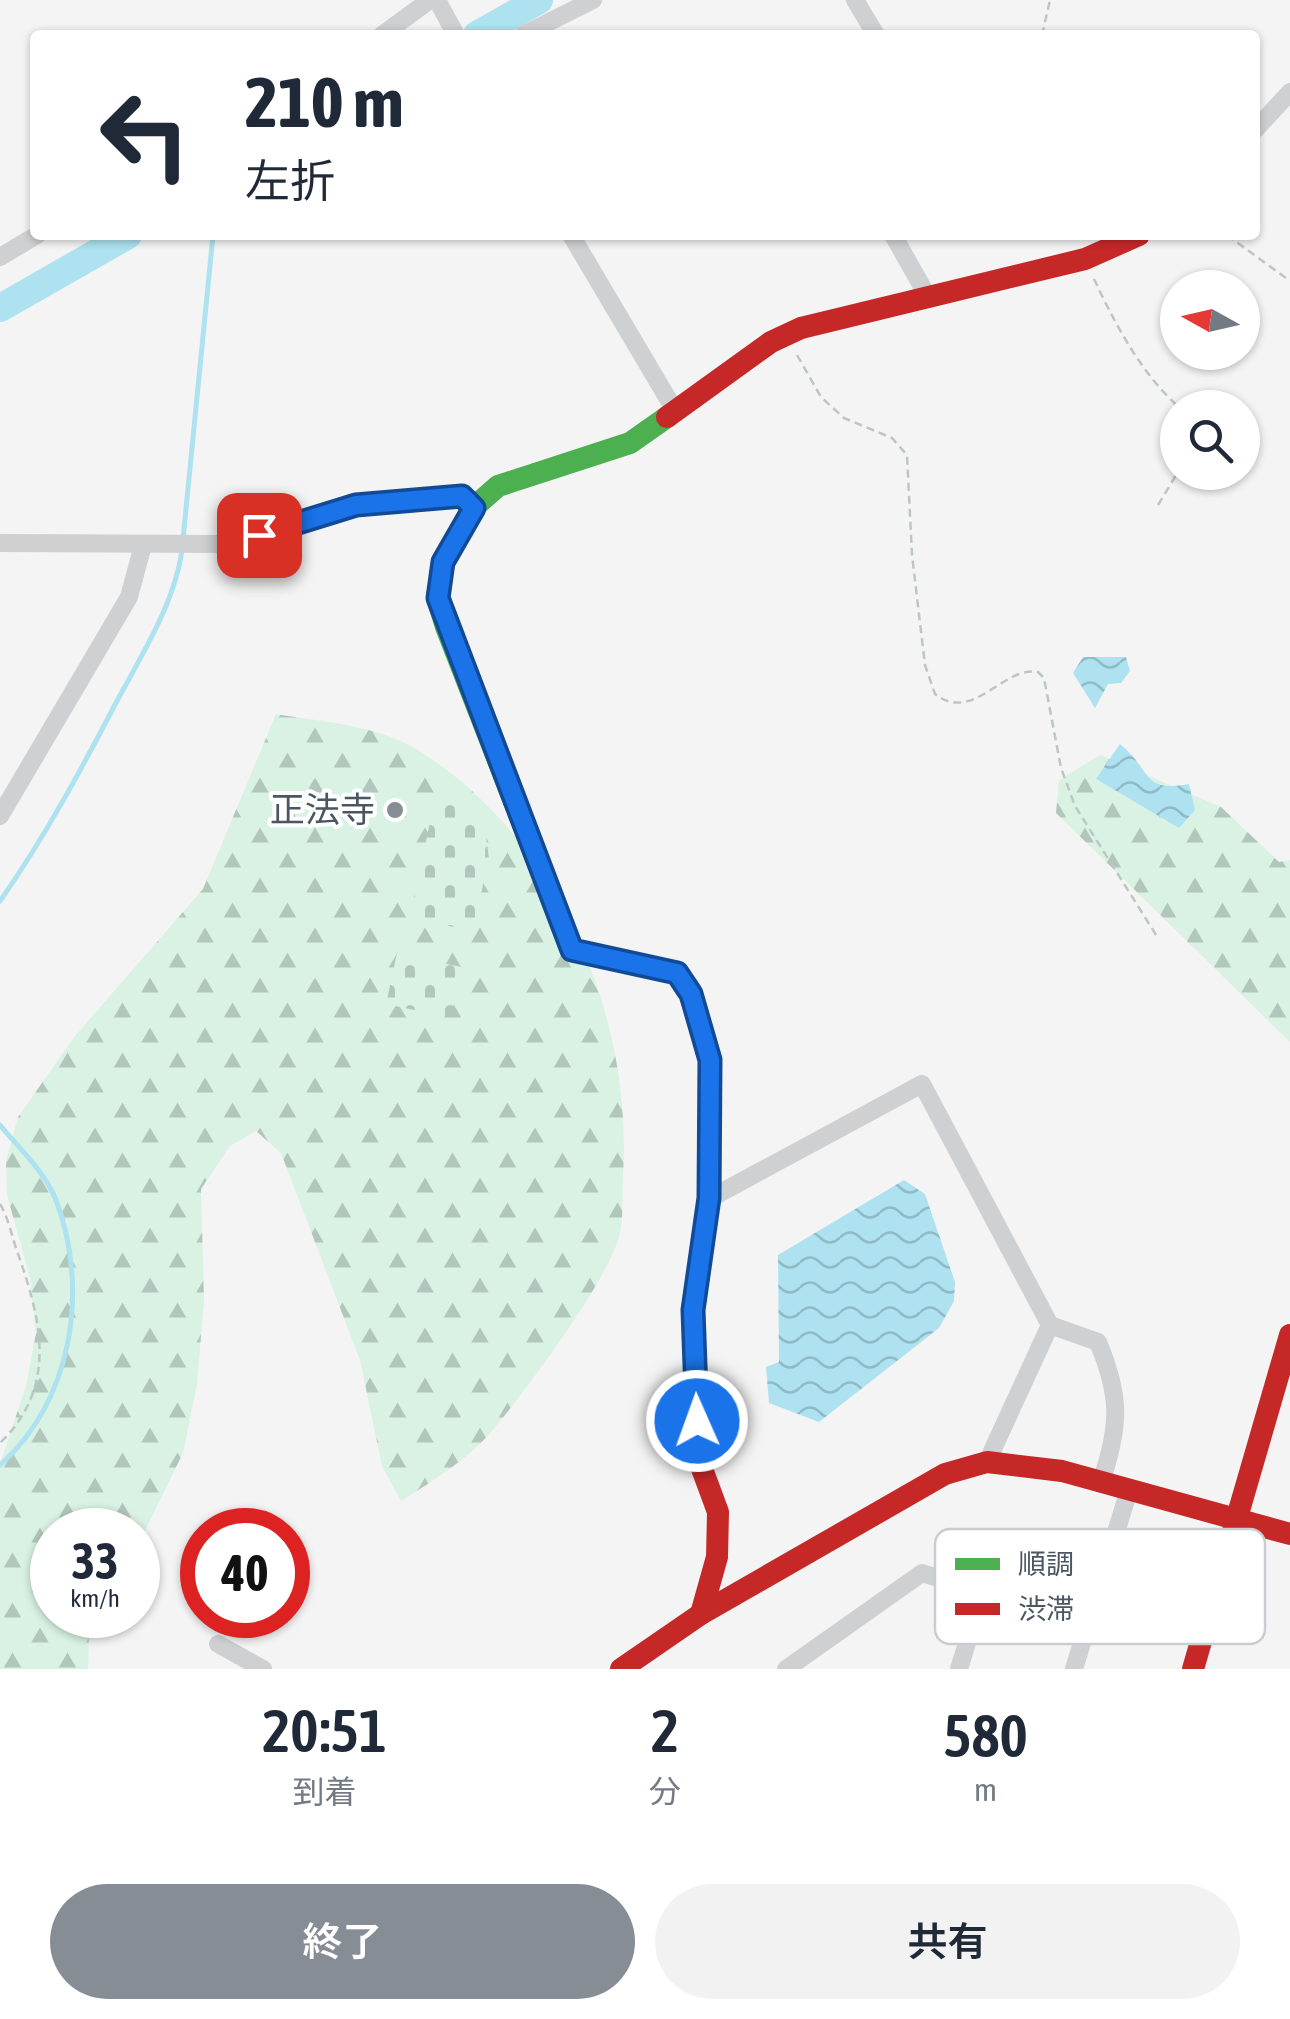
<!DOCTYPE html>
<html lang="ja">
<head>
<meta charset="utf-8">
<style>
	:root { --surface:#fff; --page:#f2f2f3; --text:#1f2937; --muted:#747a83; --accent:#868d94 }
	body { margin:0; font-family:"Asap Condensed","Noto Sans JP",sans-serif; background:var(--page); color:var(--text); height:100vh; display:flex; flex-direction:column; font-size:38px; white-space:nowrap }
	* { box-sizing:border-box; margin:0 }
	p { font-size:32px; color:var(--muted) }
	.icon { flex:none; width:55px; height:55px; fill:none; stroke:currentColor; stroke-width:2; stroke-linecap:round; stroke-linejoin:round }
	.map { position:relative; height:1669px; overflow:hidden }
	.details { display:flex; flex-direction:column; background:var(--surface); flex:1 }
	.details>* { flex:none }
	.guide { position:absolute; left:30px; top:30px; width:1230px; height:210px; border-radius:10px; box-shadow:0 2px 8px #0004; background:#fff; color:var(--text); overflow:hidden }
	.needle { width:65px; rotate:278deg }
	.buttons { position:absolute; left:1160px; top:270px; display:grid; gap:20px }
	.buttons a { display:grid; place-items:center; width:100px; height:100px; border-radius:50%; background:var(--surface); box-shadow:0 2px 8px #0004; font-size:50px }
	.speed { position:absolute; left:30px; top:1508px; display:flex; gap:20px; font-size:50px; font-weight:700; text-align:center }
	.speed>* { display:grid; place-content:center; width:130px; height:130px; border-radius:50%; background:var(--surface); box-shadow:0 2px 8px #0004; line-height:1 }
	.speed small { font-size:25px; font-weight:400 }
	.speed .limit { border:15px solid #d22; background:#fff; color:#111 }
	.pin { position:absolute; display:grid; place-items:center; width:85px; height:85px; color:#fff; margin:-42px; border-radius:20px; box-shadow:0 5px 15px #0006 }
	.me { position:absolute; width:110px; margin:-55px; rotate:358deg; stroke-linejoin:round; filter:drop-shadow(0 0 8px #0008) }
	.turn { display:flex; align-items:center; gap:35px; height:210px; padding:0 50px; font-size:45px }
	.turn .icon { width:130px; height:130px; stroke-width:2.5 }
	.turn b { display:block; font-size:70px; line-height:85px }
	.eta { display:flex; justify-content:space-evenly; align-items:center; height:170px; text-align:center }
	.eta b { font-size:60px; font-weight:600; line-height:70px }
	.action { display:flex; gap:20px; margin-top:auto; padding:20px 50px }
	.action a { flex:1; height:115px; border-radius:60px; background:var(--accent); color:#fff; font-size:40px; font-weight:600; line-height:115px; text-align:center }
	.action a+a { background:var(--page); color:var(--text) }
	.map>svg:first-child { display:block }
</style>
</head>
<body>
<div class="map">
<svg width="1290" height="1669" viewBox="0 0 1290 1669">
	<defs>
		<pattern id="forest-firs" width="22" height="20" patternUnits="userSpaceOnUse" patternTransform="scale(2.5)"><rect width="22" height="20" fill="#d9f2e3"/><path d="M5 1l3.5 6h-7zM16 11l3.5 6h-7z" fill="#b2c7bb"/></pattern>
		<pattern id="cemetery-stones" width="16" height="16" patternUnits="userSpaceOnUse" patternTransform="scale(2.5)"><rect width="16" height="16" fill="#d9f2e3"/><path d="M2 7V4a2 2 0 0 1 4 0v3zM10 15v-3a2 2 0 0 1 4 0v3z" fill="#b2c7bb"/></pattern>
		<pattern id="water-waves" width="16" height="10" patternUnits="userSpaceOnUse" patternTransform="scale(2.5)"><rect width="16" height="10" fill="#aee2f0"/><path d="M0 5q4-4 8 0t8 0" fill="none" stroke="#90bac6"/></pattern>
	</defs>
	<rect width="100%" height="100%" fill="#f4f4f4"/>
	<!-- forest -->
	<g fill="url(#forest-firs)">
		<path d="M 276,714 C 323,722 380,725 421,752 C 559,840 633,1016 623,1176 C 622,1195 624,1218 619,1237 C 608,1280 522,1396 491,1432 C 467,1460 431,1482 401,1501 L 382,1466 L 360,1360 L 281,1153 L 256,1131 L 230,1146 L 201,1189 L 204,1301 L 197,1384 L 183,1453 L 138,1545 L 138,1530 L 52,1530 L 52,1615 L 98,1615 L 89,1631 L 88,1669 L 0,1669 L 0,1464 L 26,1386 L 36,1333 L 30,1278 L 7,1195 L 6,1161 L 18,1117 L 75,1036 L 203,889 Z"/>
		<polygon points="1100,755 1221,807 1279,862 1290,860 1290,1042 1056,813 1059,780"/>
	</g>
	<!-- cemetery -->
	<g fill="url(#cemetery-stones)">
		<polygon points="435,798 482,810 489,858 473,931 410,918"/>
		<polygon points="397,953 461,967 451,1018 386,1004"/>
	</g>
	<!-- water -->
	<g fill="url(#water-waves)">
		<polygon points="1083,657 1126,657 1130,671 1121,683 1108,684 1095,708 1073,673"/>
		<path d="M 1120,744 C 1153,771 1141,793 1189,784 L 1195,810 L 1179,828 L 1096,779 Z"/>
		<polygon points="904,1180 925,1194 955,1282 954,1301 939,1328 819,1422 769,1403 766,1367 779,1362 778,1255"/>
	</g>
	<g fill="none" stroke-linecap="round" stroke-linejoin="round">
		<!-- stream -->
		<g stroke="#aee2f0" stroke-width="5">
			<polyline points="183,539 213,235"/>
			<path d="M 0,901 C 45,837 82,768 118,699 C 143,653 175,602 182,550"/>
			<path d="M 0,1125 C 19,1148 45,1172 56,1200 C 90,1290 72,1402 0,1465"/>
		</g>
		<!-- river -->
		<g stroke="#aee2f0" stroke-width="28">
			<polyline points="477,35 539,0"/>
			<polyline points="0,308 128,235"/>
		</g>
		<!-- path -->
		<g stroke="#bcc7c4" stroke-width="2.5" stroke-dasharray="8 5" stroke-linecap="butt">
			<polyline points="1042,35 1050,0"/>
			<polyline points="1227,235 1290,281"/>
			<path d="M 1094,279 C 1115,324 1142,375 1180,408"/>
			<path d="M 797,355 L 821,397 L 844,418 L 892,438 L 907,455 L 912,555 L 925,665 L 935,694 C 973,724 1004,665 1038,672 L 1044,678 L 1061,768 L 1075,806 L 1158,938"/>
			<polyline points="1158,505 1178,472"/>
			<path d="M 0,1204 C 8,1217 11,1233 16,1248 C 40,1316 60,1385 0,1443"/>
		</g>
		<!-- street -->
		<g stroke="#ced0d2" stroke-width="18">
			<polyline points="437,0 456,35"/>
			<polyline points="855,0 876,35"/>
			<polyline points="382,35 430,0"/>
			<polyline points="523,35 593,0"/>
			<polyline points="1255,130 1290,92"/>
			<polyline points="571,235 674,409"/>
			<polyline points="893,235 928,297"/>
			<polyline points="0,257 37,235"/>
			<polyline points="0,543 221,544 298,526 356,505 462,496 473,508"/>
			<polyline points="0,816 129,597 143,545"/>
			<path d="M 709,1199 L 922,1084 L 1050,1325 L 1098,1342 C 1121,1397 1120,1425 1101,1482"/>
			<polyline points="987,1462 1050,1325"/>
			<polyline points="218,1644 263,1669"/>
			<polyline points="786,1669 922,1573 1087,1625"/>
			<polyline points="959,1669 983,1591"/>
			<polyline points="1074,1669 1129,1490"/>
		</g>
		<!-- fast -->
		<polyline stroke="#4caf50" stroke-width="22" points="554,904 446,627 437,598 443,562 473,508 498,486 630,443 667,417"/>
		<!-- jam -->
		<g stroke="#c62828" stroke-width="22">
			<polyline points="667,417 771,342 801,328 1085,259 1139,235"/>
			<polyline points="554,904 572,950 677,973 691,994 710,1060 709,1199 693,1310 698,1458 718,1512 717,1557 701,1614"/>
			<polyline points="621,1669 701,1614 945,1474 987,1462 1062,1471 1290,1534"/>
			<polyline points="1193,1669 1290,1335"/>
		</g>
	</g>
	<g fill="none" stroke-linecap="round" stroke-linejoin="round">
		<!-- route casing -->
		<g stroke="#114b97" stroke-width="25">
			<polyline id="route" points="259,535 356,505 462,496 474,508 443,562 438,598 572,950 677,973 691,994 710,1060 709,1198 693,1310 697,1421"/>
		</g>
		<!-- route -->
		<use href="#route" stroke="#1a73e8" stroke-width="18"/>
	</g>
	<!-- markers -->
	<circle fill="#868d94" stroke="#fff" stroke-width="4" cx="395" cy="810" r="10"/>
	<g text-anchor="middle" stroke-width="8" stroke-linejoin="round" paint-order="stroke">
		<!-- poi labels -->
		<g font-size="35" fill="#4a5661" stroke="#fff" text-anchor="end">
			<text x="375" y="822">正法寺</text>
		</g>
	</g>
	<!-- legend -->
	<rect x="935" y="1529" width="330" height="115" rx="15" fill="#fff" stroke="#c9ccd0" stroke-width="2.5"/>
	<rect x="955" y="1558" width="45" height="12" fill="#4caf50"/>
	<rect x="955" y="1603" width="45" height="12" fill="#c62828"/>
	<g font-size="28" fill="#4a5661">
		<text x="1018" y="1574">順調</text>
		<text x="1018" y="1619">渋滞</text>
	</g>
</svg>
<div class="buttons">
<a><svg class="needle" viewBox="-14 -14 28 28"><path d="M0-13l5 13h-10z" fill="#e53935"/><path d="M0 13l5-13h-10z" fill="#747a83"/></svg></a>
<a><svg class="icon" aria-label="search" viewBox="0 0 24 24"><circle cx="10" cy="10" r="6"/><path d="M15 15l6 6"/></svg></a>
</div>
<div class="speed"><div>33<small>km/h</small></div><div class="limit">40</div></div>
<div class="pin" style="left:259px;top:535px;background:#d93025"><svg class="icon" aria-label="arrive" viewBox="0 0 24 24"><path d="M6 21V4h12l-3 4 3 4H6"/></svg></div>
<svg class="me" style="left:697px;top:1421px" viewBox="-20 -20 40 40"><circle r="17" fill="#1a73e8" stroke="#fff" stroke-width="3"/><path d="M0-11L8 9 0 5-8 9z" fill="#fff"/></svg>
<div class="guide">
<div class="turn"><svg class="icon" aria-label="left" viewBox="0 0 24 24"><path d="M17 20v-9H6M10 6l-5 5 5 5"/></svg><div><b>210 m</b>左折</div></div>
</div>
</div>
<section class="details">
<div class="eta">
<div><b>20:51</b><p>到着</p></div>
<div><b>2</b><p>分</p></div>
<div><b>580</b><p>m</p></div>
</div>
<div class="action"><a>終了</a><a>共有</a></div>
</section>
</body>
</html>
